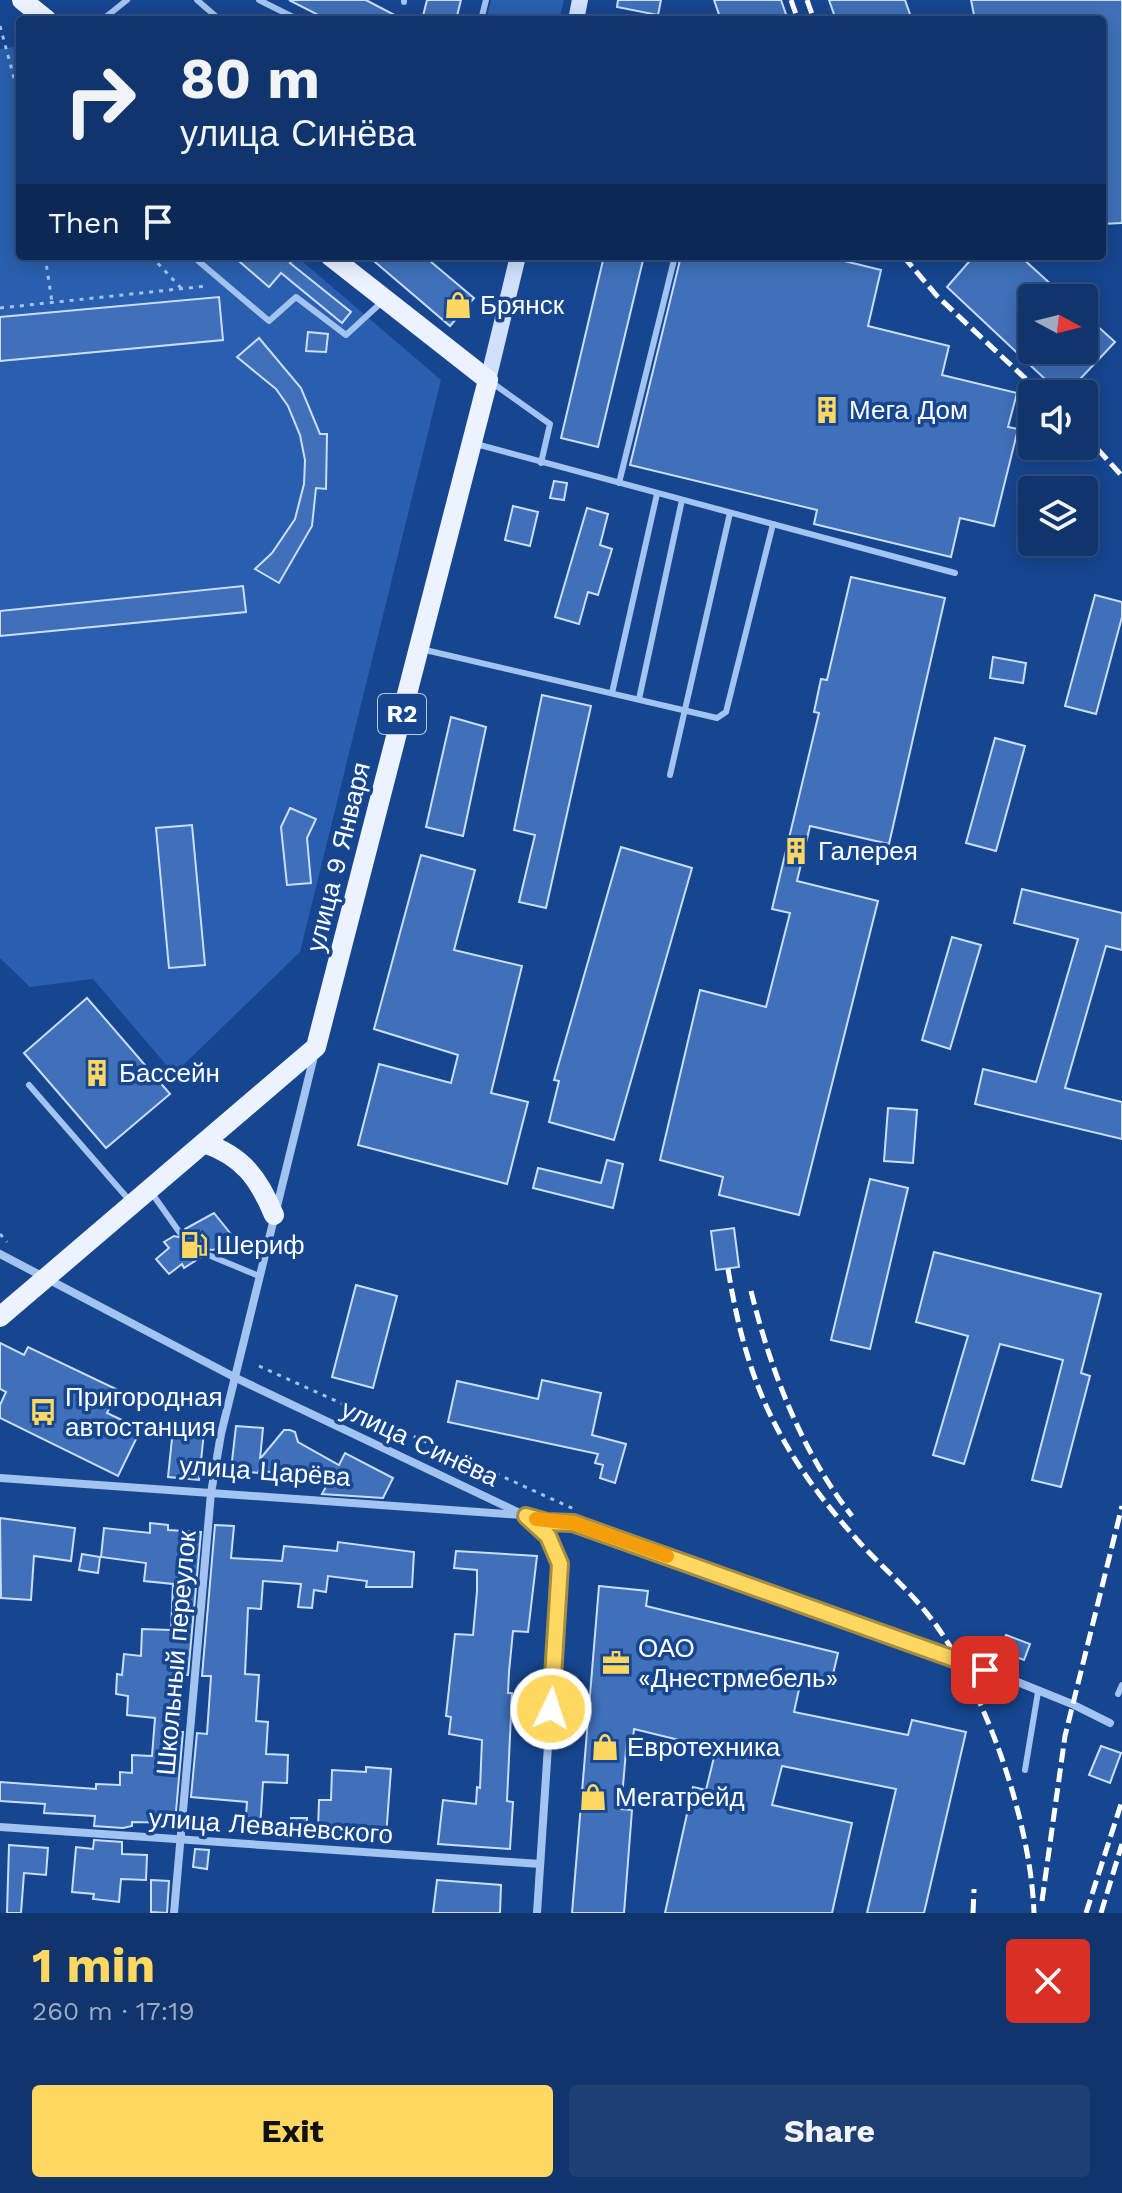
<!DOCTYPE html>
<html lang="en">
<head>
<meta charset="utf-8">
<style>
	:root { --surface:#10346c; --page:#1e3f74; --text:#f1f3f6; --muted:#9caac2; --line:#304f7f; --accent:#ffd862 }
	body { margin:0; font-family:"Work Sans",sans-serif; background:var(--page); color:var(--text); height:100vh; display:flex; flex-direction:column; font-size:30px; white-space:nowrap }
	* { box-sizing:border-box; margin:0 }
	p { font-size:26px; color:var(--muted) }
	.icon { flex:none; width:44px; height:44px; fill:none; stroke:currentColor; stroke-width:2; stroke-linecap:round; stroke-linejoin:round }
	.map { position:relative; height:1913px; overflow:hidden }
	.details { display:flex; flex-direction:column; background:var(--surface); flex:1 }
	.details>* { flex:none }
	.guide { position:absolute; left:16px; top:16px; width:1090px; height:244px; border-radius:8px; box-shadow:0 4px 20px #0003,0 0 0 2px var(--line); background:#10346c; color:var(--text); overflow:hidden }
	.needle { width:52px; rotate:97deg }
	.tools { position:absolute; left:1018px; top:284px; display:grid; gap:16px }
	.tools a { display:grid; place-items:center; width:80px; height:80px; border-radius:8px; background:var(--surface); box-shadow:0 4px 20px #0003,0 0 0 2px var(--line); font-size:40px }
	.pin { position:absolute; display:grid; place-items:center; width:68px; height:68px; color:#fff; margin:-34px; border-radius:16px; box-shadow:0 4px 12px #0006 }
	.me { position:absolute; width:88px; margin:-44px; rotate:4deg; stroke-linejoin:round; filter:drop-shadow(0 0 6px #0008) }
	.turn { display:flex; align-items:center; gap:28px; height:168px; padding:0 32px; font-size:36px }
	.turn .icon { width:104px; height:104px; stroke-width:2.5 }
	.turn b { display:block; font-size:56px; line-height:68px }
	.then { display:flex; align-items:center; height:76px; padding:0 32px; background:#0003; gap:16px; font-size:30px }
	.round { display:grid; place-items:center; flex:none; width:84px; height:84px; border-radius:8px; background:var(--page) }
	.summary { display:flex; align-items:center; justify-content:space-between; height:136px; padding:0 32px }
	h1 { font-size:48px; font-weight:700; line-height:60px; color:var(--accent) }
	.cta { display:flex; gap:16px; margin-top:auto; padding:16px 32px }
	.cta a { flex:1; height:92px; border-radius:8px; background:var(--accent); color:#111; font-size:32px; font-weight:700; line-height:92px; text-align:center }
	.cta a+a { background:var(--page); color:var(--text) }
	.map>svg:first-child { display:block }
</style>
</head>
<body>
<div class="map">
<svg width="1122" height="1913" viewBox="0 0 1122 1913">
	<rect width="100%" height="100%" fill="#164690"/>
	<!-- green -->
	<g fill="#295fae">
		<polygon points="491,0 564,0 559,20 486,20"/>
		<polygon points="20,46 20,256 296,256 441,380 300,952 174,1074 93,979 30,987 0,958 0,49"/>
	</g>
	<!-- building -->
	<g fill="#3f70b9" stroke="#cadefb" stroke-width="2">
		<polygon points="289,0 366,0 404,20 328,20"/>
		<polygon points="427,0 461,0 456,20 422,20"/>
		<polygon points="618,0 661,0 658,15 617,7"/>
		<polygon points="714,0 781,0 788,20 721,20"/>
		<polygon points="829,0 905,0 912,20 836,20"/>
		<polygon points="971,0 1122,0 1122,223 1102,224 1102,20 975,20"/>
		<polygon points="233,256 295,256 290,263 351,312 342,323 281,273 269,287"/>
		<polygon points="368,256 424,256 474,298 450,326"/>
		<polygon points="604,256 644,256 598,447 561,438"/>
		<polygon points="681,256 824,256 881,270 868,326 949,346 942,375 1017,393 1008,427 1018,429 994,526 960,518 951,557 814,524 817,510 630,465"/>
		<polygon points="974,256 1020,256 1066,298 1032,298 1032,350 1084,350 1084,314 1115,342 1066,394 1061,394 947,287"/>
		<polygon points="219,297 223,340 0,361 0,317"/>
		<polygon points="308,332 328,334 326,352 306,351"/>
		<polygon points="259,338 301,388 320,434 327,434 326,489 316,488 312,526 279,583 255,569 272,553 295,519 304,484 305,460 300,435 288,406 276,389 237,357"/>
		<polygon points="554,481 567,483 564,500 550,498"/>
		<polygon points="513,506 538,512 530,546 505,540"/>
		<polygon points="587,508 608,514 600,545 612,549 598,595 588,592 579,624 555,617"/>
		<polygon points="851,577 945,598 889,844 810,826 797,881 878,901 799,1215 719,1195 723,1177 660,1160 700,990 766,1007 790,913 772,909 819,713 814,712 821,679 827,680"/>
		<polygon points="243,586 246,612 0,636 0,611"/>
		<polygon points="1095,595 1122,602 1122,617 1096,714 1065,706"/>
		<polygon points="993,657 1026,663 1023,683 990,678"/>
		<polygon points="542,695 591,706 546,908 519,902 535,835 514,830"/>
		<polygon points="451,717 486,727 463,836 426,827"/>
		<polygon points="995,738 1025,746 996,851 966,843"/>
		<polygon points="290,808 316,819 307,838 311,883 287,885 281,827"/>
		<polygon points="192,825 205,965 169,968 156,828"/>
		<polygon points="621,847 692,868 614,1140 549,1122 559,1081 554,1080"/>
		<polygon points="421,855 475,870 454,950 522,966 491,1093 528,1102 507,1184 358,1145 379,1064 451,1083 458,1055 374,1029"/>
		<polygon points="1022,889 1122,913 1122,950 1106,946 1065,1088 1122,1102 1122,1139 975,1104 983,1069 1036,1082 1078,939 1014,923"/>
		<polygon points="952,937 981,945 950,1049 922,1040"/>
		<polygon points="87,998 170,1094 106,1148 24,1053"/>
		<polygon points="888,1108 917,1110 913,1163 884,1161"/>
		<polygon points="607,1160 623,1164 613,1208 533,1188 538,1168 601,1183"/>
		<polygon points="870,1179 908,1188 870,1349 831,1340"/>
		<polygon points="214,1213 234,1238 213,1250 203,1249 201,1257 184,1268 182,1264 169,1274 156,1259 169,1248 164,1242 174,1236 183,1238 185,1229"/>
		<polygon points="734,1228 739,1267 716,1270 711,1231"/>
		<polygon points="934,1252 1101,1294 1081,1373 1090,1376 1061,1487 1032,1480 1063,1360 1000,1344 964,1464 933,1455 968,1336 916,1322"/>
		<polygon points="356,1285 397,1296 373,1388 332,1377"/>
		<polygon points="0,1343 24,1355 28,1347 118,1390 107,1413 141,1429 118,1476 0,1418 0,1405 6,1392 0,1389"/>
		<polygon points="542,1380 601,1393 592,1435 626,1444 615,1483 600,1478 603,1465 595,1463 598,1454 448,1422 457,1381 538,1399"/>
		<polygon points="236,1426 263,1428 260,1459 284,1430 290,1430 295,1432 298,1442 339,1465 345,1453 393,1478 383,1498 322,1494 328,1483 259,1470 258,1473 231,1470"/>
		<polygon points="173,1429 204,1432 199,1480 168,1477"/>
		<polygon points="0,1518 75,1528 71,1561 34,1556 31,1600 1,1598"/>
		<polygon points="150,1523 168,1525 168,1530 201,1532 188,1675 183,1675 178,1732 183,1732 175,1823 132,1822 132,1826 123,1828 94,1826 95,1816 44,1813 45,1804 0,1801 0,1782 96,1789 96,1784 120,1785 120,1772 132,1773 132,1755 152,1756 155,1718 127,1715 128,1696 116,1694 117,1674 122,1675 124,1654 141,1656 142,1629 171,1630 173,1584 144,1581 146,1563 101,1557 104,1528 150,1533"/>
		<polygon points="215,1525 234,1526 231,1558 282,1561 284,1546 337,1551 338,1542 414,1552 412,1587 366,1587 367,1581 328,1576 326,1592 314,1590 312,1608 298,1607 301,1584 263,1581 261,1609 248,1608 245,1674 259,1675 256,1721 268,1722 266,1754 288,1755 287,1783 263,1782 260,1829 245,1828 247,1802 191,1797 197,1733 207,1734 211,1676 202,1676"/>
		<polygon points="456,1551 537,1556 528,1632 513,1631 509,1672 508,1693 512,1693 507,1801 513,1802 510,1849 438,1844 443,1800 476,1804 477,1787 480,1788 482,1740 449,1734 451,1717 446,1716 455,1634 473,1635 477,1591 477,1570 454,1568"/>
		<polygon points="82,1554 100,1557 98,1573 79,1570"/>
		<polygon points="599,1586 648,1591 646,1606 838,1653 830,1687 801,1680 794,1712 908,1735 912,1720 966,1732 924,1913 867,1913 896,1789 782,1766 772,1805 852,1823 832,1913 665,1913 693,1787 706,1790 716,1749 634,1729 633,1739 627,1739 621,1809 632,1810 624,1913 572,1913"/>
		<polygon points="1006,1635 1030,1644 1024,1660 1000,1651"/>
		<polygon points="1101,1746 1121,1753 1110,1783 1089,1775"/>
		<polygon points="366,1767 391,1769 386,1837 318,1831 319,1800 331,1800 332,1770 366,1772"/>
		<rect x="291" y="1818" width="16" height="14"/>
		<polygon points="94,1840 122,1842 122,1854 147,1855 146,1880 121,1879 119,1902 93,1899 94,1894 72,1892 76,1847 93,1849"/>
		<polygon points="9,1845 48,1848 46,1875 24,1873 21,1913 7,1913"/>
		<polygon points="195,1849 209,1850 207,1869 193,1867"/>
		<polygon points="151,1880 169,1881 167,1913 151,1912"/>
		<polygon points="437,1880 501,1885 500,1913 433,1913"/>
	</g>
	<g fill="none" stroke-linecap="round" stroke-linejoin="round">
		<!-- path -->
		<g stroke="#a3c3f0" stroke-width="3" stroke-dasharray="4 6" stroke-linecap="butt">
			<polyline points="0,26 20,100"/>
			<polyline points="45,256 52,302"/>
			<polyline points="151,256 181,288"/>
			<polyline points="0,308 207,286"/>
			<polyline points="0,1234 7,1242"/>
			<polyline points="259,1366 574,1509"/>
		</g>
		<!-- lane -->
		<g stroke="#a3c3f0" stroke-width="6">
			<polyline points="197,0 220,20"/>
			<polyline points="259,0 299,20"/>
			<polyline points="404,2 404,0"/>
			<polyline points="102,20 127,0"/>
			<polyline points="481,20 486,0"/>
			<polyline points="196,259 269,321 296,297 346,335 383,301"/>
			<polyline points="491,382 550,424 541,463"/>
			<polyline points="476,444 955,573"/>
			<polyline points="619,483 675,256"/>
			<polyline points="421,649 717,718 726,712 773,524"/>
			<polyline points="612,693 657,494"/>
			<polyline points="639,699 682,500"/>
			<polyline points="670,775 730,513"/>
			<polyline points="29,1085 130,1201"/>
			<polyline points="151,1192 180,1233"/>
			<polyline points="206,1254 259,1276"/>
			<polyline points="1118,1694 1122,1685"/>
			<polyline points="1025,1770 1038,1692"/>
		</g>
		<!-- street -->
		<g stroke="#a3c3f0" stroke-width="8">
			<polyline points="0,1254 236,1378 526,1516 547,1522 573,1523 958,1658 1072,1704 1110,1723"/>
			<polyline points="0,1478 522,1515"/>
			<polyline points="530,1519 548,1536 560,1564 537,1913"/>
			<polyline points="0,1827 540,1864"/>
			<polyline points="174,1913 211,1493 221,1434 314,1056"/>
		</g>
		<!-- secondary -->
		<g stroke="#d1e1fb" stroke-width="16">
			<polyline points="576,20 580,0"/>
			<polyline points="488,380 518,256"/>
		</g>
		<!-- primary -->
		<g stroke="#ecf3ff" stroke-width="20">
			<polyline points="22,0 47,20"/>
			<path d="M 204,1143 C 243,1156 259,1179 274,1215"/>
			<polyline points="0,1317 316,1047 488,380 330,256"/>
		</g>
		<!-- rail -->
		<g stroke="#fff" stroke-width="5" stroke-dasharray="14 6" stroke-linecap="butt">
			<polyline points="791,0 798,20"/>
			<polyline points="807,0 814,20"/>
			<polyline points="903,256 937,296 1042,394"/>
			<polyline points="1084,434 1122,476"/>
			<path d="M 728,1269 C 747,1386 780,1454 860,1543 C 886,1571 916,1596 938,1628 C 989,1700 1031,1825 1034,1913"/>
			<path d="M 751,1291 C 771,1371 801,1451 852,1516"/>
			<polyline points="1042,1901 1065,1736 1122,1506"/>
			<polyline points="973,1913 974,1889"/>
			<polyline points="1086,1913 1122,1801"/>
			<polyline points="1101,1913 1122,1844"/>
		</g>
	</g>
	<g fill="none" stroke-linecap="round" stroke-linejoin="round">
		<!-- route casing -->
		<g stroke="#a68c40" stroke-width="20">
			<polyline id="route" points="551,1709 560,1564 548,1536 526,1516 547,1522 573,1523 985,1670"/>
		</g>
		<!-- route -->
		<use href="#route" stroke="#ffd862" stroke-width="14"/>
		<!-- slow -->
		<polyline stroke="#f59e0b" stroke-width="14" points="536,1519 573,1523 667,1556"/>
	</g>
	<!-- icons -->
	<defs>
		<g id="shop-bare" transform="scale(2.16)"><path d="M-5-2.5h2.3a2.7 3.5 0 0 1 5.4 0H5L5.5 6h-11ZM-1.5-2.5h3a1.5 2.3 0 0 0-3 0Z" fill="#ffd862" stroke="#164690" stroke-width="2.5" paint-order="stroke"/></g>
		<g id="building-bare" transform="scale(2.16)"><path d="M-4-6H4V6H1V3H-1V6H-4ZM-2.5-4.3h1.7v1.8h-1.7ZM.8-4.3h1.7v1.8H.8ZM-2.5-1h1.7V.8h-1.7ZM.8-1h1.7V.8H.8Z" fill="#ffd862" stroke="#164690" stroke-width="2.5" paint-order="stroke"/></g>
		<g id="fuel-bare" transform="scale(2.16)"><path d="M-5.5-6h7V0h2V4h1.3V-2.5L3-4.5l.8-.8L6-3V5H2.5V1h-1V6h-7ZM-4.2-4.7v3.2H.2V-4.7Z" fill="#ffd862" stroke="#164690" stroke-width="2.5" paint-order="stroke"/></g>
		<g id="bus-bare" transform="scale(2.16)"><path d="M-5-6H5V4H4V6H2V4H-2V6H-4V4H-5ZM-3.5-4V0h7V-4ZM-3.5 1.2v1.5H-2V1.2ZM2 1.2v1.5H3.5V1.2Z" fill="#ffd862" stroke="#164690" stroke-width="2.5" paint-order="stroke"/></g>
		<g id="office-bare" transform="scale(2.16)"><path d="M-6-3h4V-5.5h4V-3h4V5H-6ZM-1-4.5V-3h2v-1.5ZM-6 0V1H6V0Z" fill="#ffd862" stroke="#164690" stroke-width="2.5" paint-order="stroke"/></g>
	</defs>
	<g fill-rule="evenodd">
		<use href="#shop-bare" x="458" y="305"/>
		<use href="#building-bare" x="827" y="410"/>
		<use href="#building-bare" x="796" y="851"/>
		<use href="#building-bare" x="97" y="1073"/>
		<use href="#fuel-bare" x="194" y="1245"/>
		<use href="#bus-bare" x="43" y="1412"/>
		<use href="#office-bare" x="616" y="1663"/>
		<use href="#shop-bare" x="605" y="1747"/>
		<use href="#shop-bare" x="593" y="1797"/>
	</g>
	<g text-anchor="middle" stroke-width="7" stroke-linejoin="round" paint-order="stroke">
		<!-- shield labels -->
		<rect fill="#164690" stroke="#b9c8de" stroke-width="2" x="378" y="694" width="48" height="40" rx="6"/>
		<g font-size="24" font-weight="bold" fill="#fff">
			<text x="402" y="722">R2</text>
		</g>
		<!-- poi labels -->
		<g font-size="26" fill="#fff" stroke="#164690" text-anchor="start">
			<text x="480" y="314">Брянск</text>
			<text x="849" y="419">Мега Дом</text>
			<text x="818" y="860">Галерея</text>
			<text x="119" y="1082">Бассейн</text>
			<text x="216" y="1254">Шериф</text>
			<text x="65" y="1406">Пригородная<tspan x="65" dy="30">автостанция</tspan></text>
			<text x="638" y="1657">ОАО<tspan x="638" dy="30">«Днестрмебель»</tspan></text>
			<text x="627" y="1756">Евротехника</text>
			<text x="615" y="1806">Мегатрейд</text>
		</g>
		<!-- street labels -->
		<g font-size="26" fill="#fff" stroke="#164690">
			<text transform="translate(338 857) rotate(-76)" y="9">улица 9 Января</text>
			<text transform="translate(420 1443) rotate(25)" y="9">улица Синёва</text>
			<text transform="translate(265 1471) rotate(4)" y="9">улица Царёва</text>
			<text transform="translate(176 1653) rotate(-85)" y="9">Школьный переулок</text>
			<text transform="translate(271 1826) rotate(4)" y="9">улица Леваневского</text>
		</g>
	</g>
</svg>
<div class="tools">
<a><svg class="needle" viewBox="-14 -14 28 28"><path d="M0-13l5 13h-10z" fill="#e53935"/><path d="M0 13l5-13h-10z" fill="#9caac2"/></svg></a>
<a><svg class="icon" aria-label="sound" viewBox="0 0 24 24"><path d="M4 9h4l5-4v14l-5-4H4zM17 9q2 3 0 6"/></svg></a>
<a><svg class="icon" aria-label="layers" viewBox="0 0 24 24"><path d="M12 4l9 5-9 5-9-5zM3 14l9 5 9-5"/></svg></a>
</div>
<div class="pin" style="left:985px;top:1670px;background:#d93025"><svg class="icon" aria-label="arrive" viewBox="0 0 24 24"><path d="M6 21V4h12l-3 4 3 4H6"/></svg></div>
<svg class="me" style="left:551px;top:1709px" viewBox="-20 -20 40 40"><circle r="17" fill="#ffd862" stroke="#fff" stroke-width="3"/><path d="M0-11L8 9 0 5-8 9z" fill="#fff"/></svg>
<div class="guide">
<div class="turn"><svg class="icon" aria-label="right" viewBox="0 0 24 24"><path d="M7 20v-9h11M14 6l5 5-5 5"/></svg><div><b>80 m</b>улица Синёва</div></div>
<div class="then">Then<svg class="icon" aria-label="arrive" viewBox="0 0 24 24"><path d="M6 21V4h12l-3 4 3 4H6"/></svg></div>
</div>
</div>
<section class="details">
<div class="summary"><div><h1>1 min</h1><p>260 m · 17:19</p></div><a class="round" style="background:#d93025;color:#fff"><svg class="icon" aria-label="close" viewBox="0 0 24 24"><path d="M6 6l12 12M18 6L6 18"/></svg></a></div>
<div class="cta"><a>Exit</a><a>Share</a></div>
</section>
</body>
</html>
